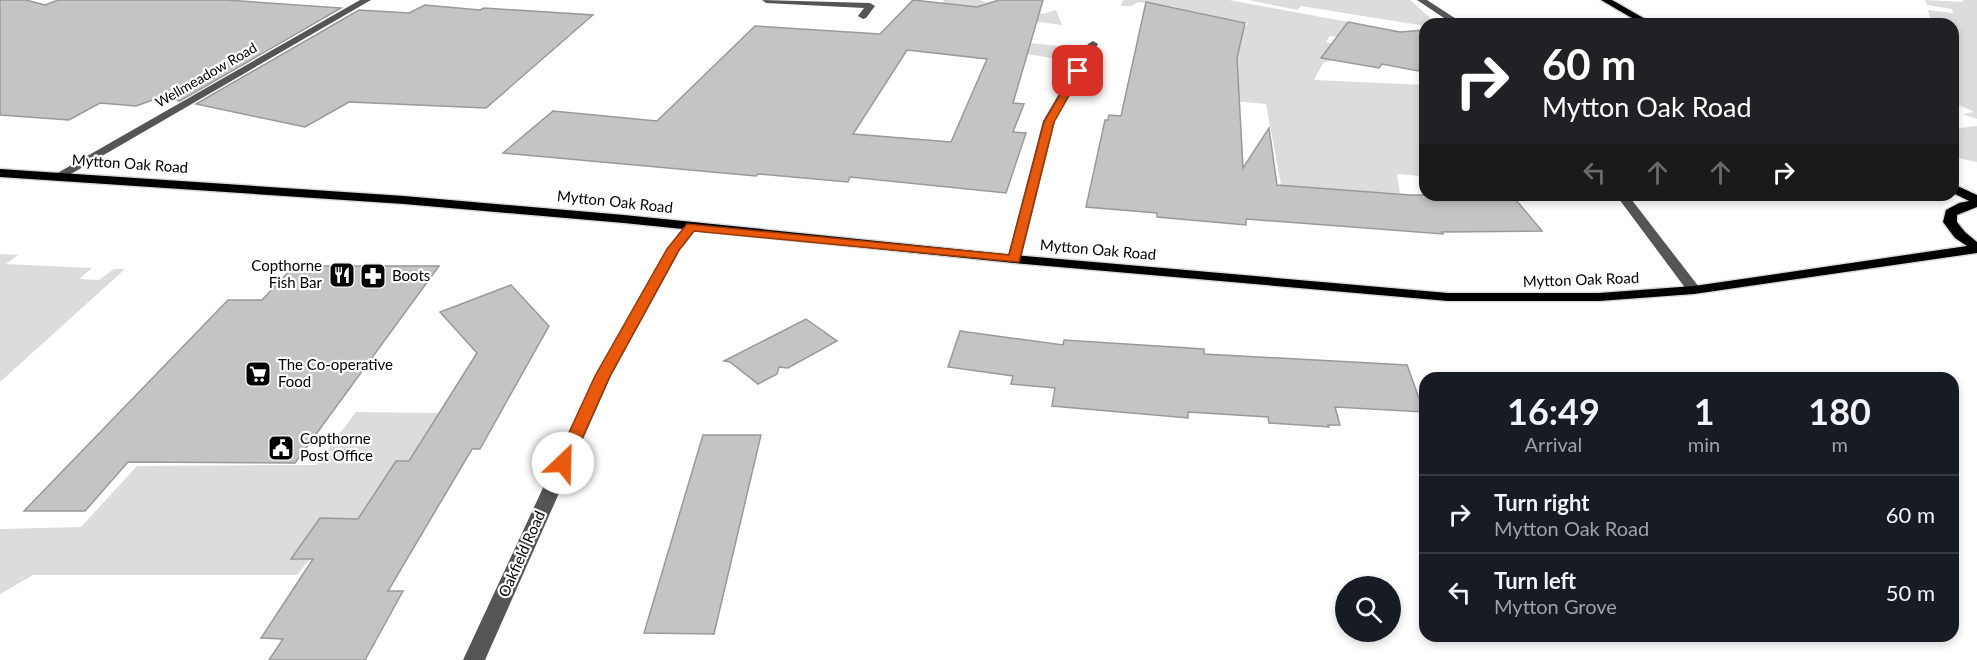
<!DOCTYPE html>
<html lang="en">
<head>
<meta charset="utf-8">
<style>
	:root { --surface:#171b24; --page:#20242c; --text:#f1f3f6; --muted:#9ea1a6; --line:#363941 }
	body { margin:0; font-family:Lato,sans-serif; background:var(--page); color:var(--text); height:100vh; display:flex; flex-direction:column; font-size:22px; white-space:nowrap }
	* { box-sizing:border-box; margin:0 }
	p { font-size:20px; color:var(--muted) }
	.icon { flex:none; width:33px; height:33px; fill:none; stroke:currentColor; stroke-width:2; stroke-linecap:round; stroke-linejoin:round }
	.map { position:relative; flex:1; overflow:hidden }
	.panel { position:absolute; left:1419px; top:372px; width:540px; height:270px; display:flex; flex-direction:column; background:var(--surface); border-radius:18px; box-shadow:0 3px 9px #0003 }
	.panel>* { flex:none }
	.guide { position:absolute; left:1419px; top:18px; width:540px; height:183px; border-radius:18px; box-shadow:0 3px 9px #0003; background:#202124; color:#fff; overflow:hidden }
	.controls { position:absolute; left:1335px; top:576px; display:grid; gap:12px }
	.controls a { display:grid; place-items:center; width:66px; height:66px; border-radius:50%; background:var(--surface); box-shadow:0 3px 9px #0003; font-size:30px }
	.pin { position:absolute; display:grid; place-items:center; width:51px; height:51px; color:#fff; margin:-26px; border-radius:12px; box-shadow:0 3px 9px #0006 }
	.me { position:absolute; width:66px; margin:-33px; rotate:24deg; stroke-linejoin:round; filter:drop-shadow(0 0 4px #0008) }
	.turn { display:flex; align-items:center; gap:21px; height:126px; padding:0 24px; font-size:27px }
	.turn .icon { width:78px; height:78px; stroke-width:2.5 }
	.turn b { display:block; font-size:42px; line-height:51px }
	.lanes { display:flex; align-items:center; height:57px; padding:0 24px; background:#0003; justify-content:center; gap:30px; direction:ltr }
	.lanes .off { opacity:.35 }
	.eta { display:flex; justify-content:space-evenly; align-items:center; height:102px; text-align:center }
	.eta b { font-size:36px; font-weight:700; line-height:42px }
	ul { padding:0; list-style:none }
	li { display:flex; align-items:center; gap:18px; height:78px; padding:0 24px; border-top:2px solid var(--line) }
	li div { flex:1 }
	li b { display:block; font-size:22px }
	li em { font-style:normal }
	.map>svg:first-child { display:block }
</style>
</head>
<body>
<div class="map">
<svg width="1977" height="660" viewBox="0 0 1977 660">
	<rect width="100%" height="100%" fill="#fff"/>
	<!-- green -->
	<g fill="#dcdcdc">
		<polygon points="944,0 981,0 1008,13 1033,10 1043,14 1056,10 1062,25 1023,20 928,33"/>
		<polygon points="1123,0 1229,0 1348,22 1337,37 1330,36 1326,42 1333,44 1332,60 1323,63 1314,80 1425,85 1425,186 1421,176 1397,174 1400,193 1369,192 1381,227 1348,191 1281,185 1266,104 1210,99 1239,84 1238,79 1212,78 1236,61 1242,31 1248,23 1213,18 1215,16 1193,11 1186,17 1175,10 1176,7 1139,2 1131,6 1121,6"/>
		<polygon points="1249,0 1410,0 1437,24 1425,26 1301,6 1297,10"/>
		<polygon points="1925,0 1963,2 1963,0 1977,0 1977,119 1963,114 1974,112 1953,102 1953,32 1956,31 1953,30 1953,24 1940,24 1944,22 1930,18 1928,10 1953,13 1952,9 1927,5"/>
		<polygon points="1017,42 1061,46 1072,52 1067,60 1013,52"/>
		<polygon points="1977,126 1977,162 1953,157 1953,129"/>
		<polygon points="0,254 18,255 6,264 92,268 79,279 99,280 114,269 125,269 0,382"/>
		<polygon points="356,412 440,413 409,461 396,461 376,492 368,519 320,518 291,558 310,559 297,575 33,575 0,594 0,529 81,527 137,466 316,465"/>
	</g>
	<!-- building -->
	<g fill="#c4c4c4" stroke="#999" stroke-width="1.5" fill-rule="evenodd">
		<polygon points="0,0 26,0 45,5 58,0 227,0 341,8 180,101 161,97 136,106 100,103 69,120 0,115"/>
		<path d="M 913,0 L 977,7 L 999,0 L 1043,0 L 1013,103 L 1024,104 L 1013,132 L 1026,133 L 1006,193 L 850,177 L 848,182 L 758,174 L 756,176 L 503,153 L 553,111 L 657,121 L 755,26 L 880,34 ZM 907,50 L 987,59 L 951,142 L 853,134 Z"/>
		<polygon points="1146,2 1245,23 1237,58 1243,168 1269,128 1277,185 1410,195 1512,195 1542,231 1442,232 1443,234 1246,219 1246,225 1157,217 1157,213 1086,207 1105,120 1108,120 1109,115 1121,116"/>
		<polygon points="425,5 480,10 484,8 593,15 486,108 349,102 305,127 196,104 359,10 409,13"/>
		<polygon points="1348,22 1400,32 1425,30 1425,55 1418,71 1382,64 1379,68 1321,58"/>
		<polygon points="294,266 439,266 295,463 128,462 85,511 24,511 228,300 262,300"/>
		<polygon points="511,285 549,326 480,449 472,449 388,591 403,591 365,660 269,660 283,639 261,638 313,559 291,559 320,518 358,519 396,461 409,461 477,353 440,312"/>
		<polygon points="806,319 837,341 788,368 779,367 777,374 758,384 730,362 724,361"/>
		<polygon points="960,331 1063,345 1064,340 1204,349 1204,354 1407,365 1424,412 1335,407 1340,425 1328,425 1329,427 1269,423 1268,417 1188,412 1188,418 1052,406 1055,388 1011,384 1013,376 948,367"/>
		<polygon points="703,435 761,435 714,634 644,633"/>
	</g>
	<g fill="none" stroke-linecap="round" stroke-linejoin="round">
		<!-- major casing -->
		<g stroke="#dbdbdb" stroke-width="3">
			<g id="major">
				<polygon points="1601,0 1612,0 1654,24 1642,24"/>
				<polygon points="0,169 404,196 624,215 1014,255 1448,293 1599,293 1694,286 1967,246 1955,238 1943,222 1946,210 1959,203 1969,201 1953,193 1953,184 1977,195 1977,207 1957,215 1957,222 1965,232 1977,242 1977,253 1694,294 1599,301 1448,301 1014,263 624,223 404,204 0,177"/>
			</g>
		</g>
		<!-- minor -->
		<g fill="#555" fill-rule="evenodd">
			<polygon points="360,0 371,0 64,178 60,179 54,175"/>
			<polygon points="762,0 870,3 875,6 866,18 863,19 858,16 864,8 766,3"/>
			<polygon points="1417,0 1427,0 1464,24 1453,24"/>
			<polygon points="1093,41 1098,44 1055,121 1021,259 1014,263 1009,262 1007,259 1043,121 1088,44"/>
			<polygon points="1616,195 1628,195 1699,287 1701,290 1699,293 1689,293"/>
			<polygon points="691,223 698,227 680,250 611,376 485,660 463,660 595,376 667,249 686,224"/>
		</g>
		<!-- major -->
		<use href="#major" fill="#000" fill-rule="evenodd"/>
	</g>
	<!-- route -->
	<polygon fill="#ea580c" stroke="#983908" stroke-width="1.5" points="1078,68 1083,71 1054,122 1019,262 694,231 679,250 610,376 571,463 569,467 558,467 555,463 595,376 667,249 687,224 1009,255 1044,122 1074,71"/>
	<!-- icons -->
	<defs>
		<g id="restaurant-square" transform="scale(1.35)"><rect x="-9" y="-9" width="18" height="18" rx="4" fill="#000" stroke="#fff"/><path d="M-5-6h1v4h1v-4h1v4h1v-4h1v5L-1.5 .5V6h-2V.5L-5-1ZM5-6V6H3V1.5H1.5Q1.5-4 5-6Z" fill="#fff"/></g>
		<g id="pharmacy-square" transform="scale(1.35)"><rect x="-9" y="-9" width="18" height="18" rx="4" fill="#000" stroke="#fff"/><path d="M-2-6h4v4h4v4h-4v4h-4v-4h-4v-4h4Z" fill="#fff"/></g>
		<g id="supermarket-square" transform="scale(1.35)"><rect x="-9" y="-9" width="18" height="18" rx="4" fill="#000" stroke="#fff"/><path d="M-6-5.5h2.5l.6 2H6L4.5 2H-2.5L-4.4-4H-6ZM-1.5 3.2a1.3 1.3 0 1 0 .1 0ZM3 3.2a1.3 1.3 0 1 0 .1 0Z" fill="#fff"/></g>
		<g id="civic-square" transform="scale(1.35)"><rect x="-9" y="-9" width="18" height="18" rx="4" fill="#000" stroke="#fff"/><path d="M-.6-6.5H3V-4.5H.6V-3L4-1V1h2V6H-6V1h2V-1L-.6-3ZM-1.2 2.5V6h2.4V2.5Z" fill="#fff"/></g>
	</defs>
	<g fill-rule="evenodd">
		<use href="#restaurant-square" x="342" y="275"/>
		<use href="#pharmacy-square" x="373" y="276"/>
		<use href="#supermarket-square" x="258" y="374"/>
		<use href="#civic-square" x="281" y="448"/>
	</g>
	<g text-anchor="middle" stroke-width="4.5" stroke-linejoin="round" paint-order="stroke">
		<!-- far-street labels -->
		<g font-size="14" fill="#000" stroke="#fff">
			<text transform="translate(206 75) rotate(-30)" y="5">Wellmeadow Road</text>
		</g>
		<!-- street labels -->
		<g font-size="15" fill="#000" stroke="#fff">
			<text transform="translate(130 164) rotate(4)" y="5">Mytton Oak Road</text>
			<text transform="translate(615 202) rotate(6)" y="5">Mytton Oak Road</text>
			<text transform="translate(1098 250) rotate(5)" y="5">Mytton Oak Road</text>
			<text transform="translate(1581 280) rotate(-2)" y="5">Mytton Oak Road</text>
			<text transform="translate(522 554) rotate(-66)" y="5">Oakfield Road</text>
		</g>
		<!-- poi labels -->
		<g font-size="15" fill="#000" stroke="#fff" text-anchor="start">
			<text x="322" y="271" text-anchor="end">Copthorne<tspan x="322" dy="17">Fish Bar</tspan></text>
			<text x="392" y="281">Boots</text>
			<text x="278" y="370">The Co-operative<tspan x="278" dy="17">Food</tspan></text>
			<text x="300" y="444">Copthorne<tspan x="300" dy="17">Post Office</tspan></text>
		</g>
	</g>
</svg>
<div class="controls">
<a><svg class="icon" aria-label="search" viewBox="0 0 24 24"><circle cx="10" cy="10" r="6"/><path d="M15 15l6 6"/></svg></a>
</div>
<div class="pin" style="left:1078px;top:71px;background:#d93025"><svg class="icon" aria-label="arrive" viewBox="0 0 24 24"><path d="M6 21V4h12l-3 4 3 4H6"/></svg></div>
<svg class="me" style="left:563px;top:463px" viewBox="-20 -20 40 40"><circle r="19" fill="#fff"/><path d="M0-13L10 11 0 6-10 11z" fill="#ea580c"/></svg>
<div class="guide">
<div class="turn"><svg class="icon" aria-label="right" viewBox="0 0 24 24"><path d="M7 20v-9h11M14 6l5 5-5 5"/></svg><div><b>60 m</b>Mytton Oak Road</div></div>
<div class="lanes"><svg class="icon off" aria-label="left" viewBox="0 0 24 24"><path d="M17 20v-9H6M10 6l-5 5 5 5"/></svg><svg class="icon off" aria-label="ahead" viewBox="0 0 24 24"><path d="M12 20V5M6 11l6-6 6 6"/></svg><svg class="icon off" aria-label="ahead" viewBox="0 0 24 24"><path d="M12 20V5M6 11l6-6 6 6"/></svg><svg class="icon" aria-label="right" viewBox="0 0 24 24"><path d="M7 20v-9h11M14 6l5 5-5 5"/></svg></div>
</div>
<section class="panel">
<div class="eta">
<div><b>16:49</b><p>Arrival</p></div>
<div><b>1</b><p>min</p></div>
<div><b>180</b><p>m</p></div>
</div>
<ul>
<li><svg class="icon" aria-label="right" viewBox="0 0 24 24"><path d="M7 20v-9h11M14 6l5 5-5 5"/></svg><div><b>Turn right</b><p>Mytton Oak Road</p></div><em>60 m</em></li>
<li><svg class="icon" aria-label="left" viewBox="0 0 24 24"><path d="M17 20v-9H6M10 6l-5 5 5 5"/></svg><div><b>Turn left</b><p>Mytton Grove</p></div><em>50 m</em></li>
</ul>
</section>
</div>
</body>
</html>
